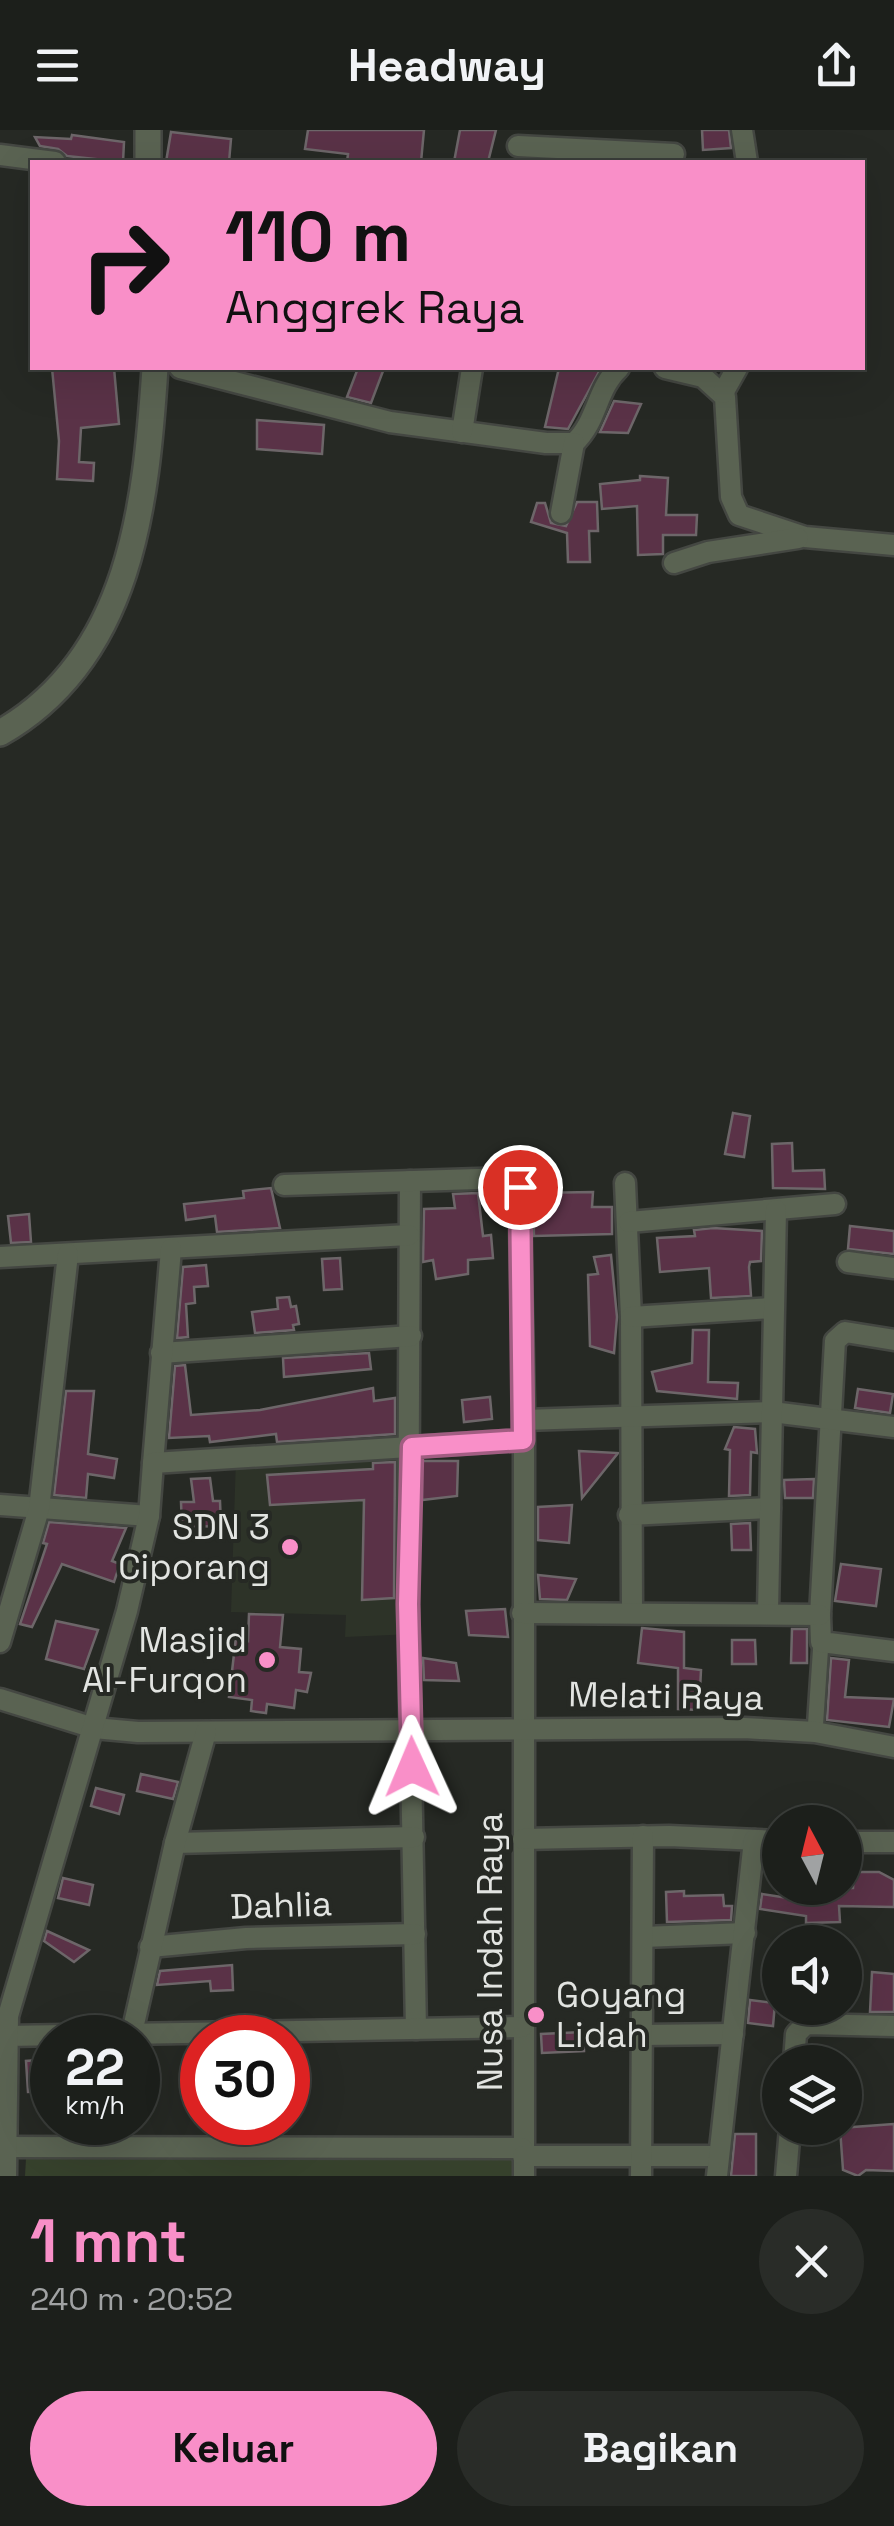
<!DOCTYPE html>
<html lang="id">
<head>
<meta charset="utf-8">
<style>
	:root { --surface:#1c1f1b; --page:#292c28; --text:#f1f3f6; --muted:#a0a2a3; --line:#3a3d3a; --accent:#f98fc8 }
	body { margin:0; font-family:"Space Grotesk",sans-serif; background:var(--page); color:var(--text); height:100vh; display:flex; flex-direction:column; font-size:38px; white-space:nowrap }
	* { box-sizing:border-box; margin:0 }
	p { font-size:32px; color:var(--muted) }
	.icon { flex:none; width:55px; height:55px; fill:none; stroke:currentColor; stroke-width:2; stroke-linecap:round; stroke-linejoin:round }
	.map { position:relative; height:2046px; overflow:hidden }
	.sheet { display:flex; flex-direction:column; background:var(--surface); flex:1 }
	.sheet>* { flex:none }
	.banner { position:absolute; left:30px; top:30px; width:835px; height:210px; border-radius:0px; box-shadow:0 10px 40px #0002,0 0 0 2px var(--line); background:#f98fc8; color:#111; overflow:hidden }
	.needle { width:65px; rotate:353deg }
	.buttons { position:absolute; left:762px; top:1675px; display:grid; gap:20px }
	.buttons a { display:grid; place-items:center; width:100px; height:100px; border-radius:50%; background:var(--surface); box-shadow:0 10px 40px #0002,0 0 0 2px var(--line); font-size:50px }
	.speed { position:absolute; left:30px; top:1885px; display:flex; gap:20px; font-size:50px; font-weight:700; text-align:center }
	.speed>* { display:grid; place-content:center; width:130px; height:130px; border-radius:50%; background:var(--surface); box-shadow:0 10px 40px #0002,0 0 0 2px var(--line); line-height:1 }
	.speed small { font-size:25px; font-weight:400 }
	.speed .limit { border:15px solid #d22; background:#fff; color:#111 }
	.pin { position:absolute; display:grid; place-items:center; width:85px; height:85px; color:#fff; margin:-42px; border:5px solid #fff; border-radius:50%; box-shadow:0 2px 10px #0007 }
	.me { position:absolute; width:110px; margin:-55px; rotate:359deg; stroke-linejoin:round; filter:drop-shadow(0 0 8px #0008) }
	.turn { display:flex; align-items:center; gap:35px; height:210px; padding:0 30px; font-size:45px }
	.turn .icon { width:130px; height:130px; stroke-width:2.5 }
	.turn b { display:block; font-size:70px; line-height:85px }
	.round { display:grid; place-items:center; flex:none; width:105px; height:105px; border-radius:52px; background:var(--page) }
	.overview { display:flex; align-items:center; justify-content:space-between; height:170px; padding:0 30px }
	h1 { font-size:60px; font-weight:700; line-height:75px; color:var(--accent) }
	.button { display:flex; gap:20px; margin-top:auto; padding:20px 30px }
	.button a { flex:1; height:115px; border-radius:60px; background:var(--accent); color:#111; font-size:40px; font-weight:700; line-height:115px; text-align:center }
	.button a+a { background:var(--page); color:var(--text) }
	header { display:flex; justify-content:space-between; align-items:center; height:130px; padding:0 30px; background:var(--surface); font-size:45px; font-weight:700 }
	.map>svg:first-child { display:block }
</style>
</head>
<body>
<header><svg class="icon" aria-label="menu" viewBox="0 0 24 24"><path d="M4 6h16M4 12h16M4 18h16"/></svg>Headway<svg class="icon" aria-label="share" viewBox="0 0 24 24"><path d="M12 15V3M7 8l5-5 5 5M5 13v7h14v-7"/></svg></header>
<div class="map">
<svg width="894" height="2046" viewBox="0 0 894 2046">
	<rect width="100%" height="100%" fill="#262924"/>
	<!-- built -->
	<polygon fill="#2d3328" points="413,1317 413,1504 345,1507 346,1485 231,1482 236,1328"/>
	<!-- green -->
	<polygon fill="#36412c" points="514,2025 513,2046 25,2046 26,2028"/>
	<!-- building -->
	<g fill="#5a3247" stroke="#6d6669" stroke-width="2.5">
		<polygon points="308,0 424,0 421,32 347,32 348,24 305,19"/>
		<polygon points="460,0 496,0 488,32 454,32"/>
		<polygon points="702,0 729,0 731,18 703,20"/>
		<polygon points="171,2 231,9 229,32 166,32"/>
		<polygon points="72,5 124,12 123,32 67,26 58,19 40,16 35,7 71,9"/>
		<polygon points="52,238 114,238 119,294 81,298 79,332 94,333 93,351 57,349 59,311"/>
		<polygon points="358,238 383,241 371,273 347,267"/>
		<polygon points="559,238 601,238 568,299 545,297"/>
		<polygon points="614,271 641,274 628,303 600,302"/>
		<polygon points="257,290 324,295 322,324 257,319"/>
		<polygon points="640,346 668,348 666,385 697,385 696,405 663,405 663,424 638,425 637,376 602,379 600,354 640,350"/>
		<polygon points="577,372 597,372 598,401 589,401 590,432 568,432 567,403 531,392 537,373 545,373 551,393 566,396"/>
		<polygon points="733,983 750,986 744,1027 725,1024"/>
		<polygon points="792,1013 793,1041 824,1040 825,1059 773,1058 772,1014"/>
		<polygon points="271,1058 280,1098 217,1102 215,1086 186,1090 184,1074 244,1068 243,1061"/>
		<polygon points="593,1062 592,1077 612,1077 612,1104 534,1106 533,1063"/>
		<polygon points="478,1063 483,1106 491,1105 493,1128 468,1130 468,1144 436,1149 433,1130 423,1132 424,1079 455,1078 453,1064"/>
		<polygon points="29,1084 31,1112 11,1113 8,1086"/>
		<polygon points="850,1096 894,1101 894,1124 848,1119"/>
		<polygon points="713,1098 762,1101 761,1131 750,1132 749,1137 751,1166 711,1168 709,1138 660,1142 657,1108 695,1106 694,1100"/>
		<polygon points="611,1125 617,1187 614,1223 590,1216 588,1145 598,1144 594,1127"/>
		<polygon points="340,1128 342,1159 324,1160 322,1129"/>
		<polygon points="206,1135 208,1156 194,1157 195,1173 186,1174 188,1207 177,1208 183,1137"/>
		<polygon points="289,1167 291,1177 296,1176 299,1194 293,1195 294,1200 255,1203 252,1182 278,1179 277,1168"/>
		<polygon points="693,1200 709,1200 708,1252 738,1253 737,1269 657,1261 652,1242 692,1233"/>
		<polygon points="369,1223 371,1239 284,1247 283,1228"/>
		<polygon points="185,1235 191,1285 260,1280 373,1258 374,1271 395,1268 395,1304 277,1312 276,1304 210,1312 209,1306 169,1308 175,1236"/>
		<polygon points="858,1259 893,1264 890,1283 855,1278"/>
		<polygon points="66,1261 94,1261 88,1324 117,1329 114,1348 88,1344 86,1368 54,1365"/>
		<polygon points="490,1267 492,1289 464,1292 462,1270"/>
		<polygon points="734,1297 755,1299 757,1323 751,1322 750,1365 729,1366 730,1320 725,1319"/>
		<polygon points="579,1321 618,1323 582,1368"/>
		<polygon points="422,1331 458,1331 457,1366 422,1370"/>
		<polygon points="395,1332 394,1468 362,1470 364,1370 270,1375 267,1345 373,1339 373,1333"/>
		<polygon points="210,1348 213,1371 220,1371 221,1396 182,1397 181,1372 194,1372 191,1349"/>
		<polygon points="814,1349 813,1368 785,1368 784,1350"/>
		<polygon points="572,1375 569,1413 538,1410 538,1377"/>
		<polygon points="49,1392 126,1398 112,1431 120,1434 114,1452 62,1434 32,1497 20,1494 47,1414 43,1413"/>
		<polygon points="750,1393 751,1420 732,1420 731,1394"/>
		<polygon points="841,1434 881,1439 876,1476 835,1471"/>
		<polygon points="538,1445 576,1449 567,1470 540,1469"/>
		<polygon points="505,1479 508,1507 469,1505 466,1481"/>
		<polygon points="249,1484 283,1485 280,1517 301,1519 299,1542 311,1543 307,1562 296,1560 294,1578 267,1574 266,1583 251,1581 252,1570 229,1567 236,1507 248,1511"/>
		<polygon points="56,1491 98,1500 84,1539 46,1529"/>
		<polygon points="642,1498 684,1502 684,1538 701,1540 699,1580 678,1579 678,1538 638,1533"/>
		<polygon points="792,1499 807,1499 807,1533 791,1533"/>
		<polygon points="732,1510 755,1510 756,1534 732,1534"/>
		<polygon points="423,1528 456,1533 459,1551 424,1550"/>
		<polygon points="831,1528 849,1530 845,1567 894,1569 889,1597 827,1590"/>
		<polygon points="141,1644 178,1652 173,1669 137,1661"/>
		<polygon points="96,1658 124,1665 119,1684 91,1676"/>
		<polygon points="854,1742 879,1742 894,1750 894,1777 839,1776 840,1792 806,1793 806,1786 760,1779 762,1764 801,1770 801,1758 853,1758"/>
		<polygon points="63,1748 93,1755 89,1775 58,1768"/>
		<polygon points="684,1761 684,1766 723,1765 724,1776 732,1776 731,1790 667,1792 666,1762"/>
		<polygon points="47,1801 89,1820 74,1832 44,1811"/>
		<polygon points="232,1835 233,1860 211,1861 210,1851 157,1855 160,1841"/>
		<polygon points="872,1842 894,1844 894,1882 870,1882"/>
		<polygon points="750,1870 775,1873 773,1896 748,1893"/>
		<polygon points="583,1902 584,1921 542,1923 541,1904"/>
		<polygon points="51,1929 52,1961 28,1962 26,1931"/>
		<polygon points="894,1994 894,2041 866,2040 858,2046 843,2040 840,1998"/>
		<polygon points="735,2004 756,2004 756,2046 731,2046"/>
	</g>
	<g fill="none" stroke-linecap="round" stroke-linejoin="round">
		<!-- pedestrian casing -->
		<g stroke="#444742" stroke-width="20">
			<polyline id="pedestrian" points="815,1602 821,1512"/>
		</g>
		<!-- minor casing -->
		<g stroke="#444742" stroke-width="25">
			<g id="minor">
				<polyline points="742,0 747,32"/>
				<polyline points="518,16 674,24"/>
				<polyline points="0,25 55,32"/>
				<path d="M 180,238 L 390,292 L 546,313 L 574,313 C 598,291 596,259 619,238"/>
				<polyline points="665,238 703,247 725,267 731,367 739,385 805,407 894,415"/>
				<polyline points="723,263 737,238"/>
				<polyline points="462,302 472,238"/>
				<polyline points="561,383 574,313"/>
				<polyline points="674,433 708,422 798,408"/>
				<polyline points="410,1051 408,1474 416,1899"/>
				<polyline points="625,1053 631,1187 632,1482"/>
				<polyline points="284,1055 511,1048 519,1054 524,1272 524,2046"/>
				<polyline points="629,1092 835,1074"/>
				<polyline points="0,1127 409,1105"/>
				<polyline points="848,1132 894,1138"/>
				<polyline points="631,1187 772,1178"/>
				<polyline points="894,1210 845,1202 835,1211 820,1485 821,1512 894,1521"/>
				<polyline points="161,1223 411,1206"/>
				<polyline points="524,1290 772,1282 894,1297"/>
				<polyline points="153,1333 171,1119"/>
				<polyline points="0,1375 149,1386"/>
				<polyline points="629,1385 770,1378"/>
				<polyline points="768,1482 776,1080"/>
				<polyline points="522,1483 820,1485"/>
				<polyline points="0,1512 39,1379 68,1124"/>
				<polyline points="0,1569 94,1598 138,1602 744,1598 815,1602 894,1617"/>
				<polyline points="523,1709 669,1706 780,1711"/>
				<polyline points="845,1712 894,1712"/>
				<polyline points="175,1713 414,1707"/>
				<polyline points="643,1807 745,1803"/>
				<polyline points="150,1817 246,1808 415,1804"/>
				<polyline points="132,1903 175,1713 206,1602"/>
				<polyline points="641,1905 733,1904"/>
				<polyline points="6,1906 522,1897"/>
				<polyline points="794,1932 796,1904 806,1894 894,1896"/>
				<polyline points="0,2017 522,2018"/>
				<polyline points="523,2026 718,2026"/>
				<polyline points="6,2046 8,1886 127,1481 149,1386 153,1333 523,1310"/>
				<polyline points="641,2046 643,1706"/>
				<polyline points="717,2046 754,1710"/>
				<polyline points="786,2046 790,1998"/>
			</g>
		</g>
		<!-- tertiary casing -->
		<g stroke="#444742" stroke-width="30">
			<g id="tertiary">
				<polyline points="148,0 148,32"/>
				<path d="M 0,603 C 132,528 146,373 155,238"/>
			</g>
		</g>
		<!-- pedestrian -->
		<use href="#pedestrian" stroke="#5a6352" stroke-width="15"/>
		<!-- minor -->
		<use href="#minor" stroke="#5a6352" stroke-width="20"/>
		<!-- tertiary -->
		<use href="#tertiary" stroke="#5a6352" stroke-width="25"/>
	</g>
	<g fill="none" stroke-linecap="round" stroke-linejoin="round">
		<!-- route casing -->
		<g stroke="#a25d82" stroke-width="25">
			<polyline id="route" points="412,1637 408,1474 412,1317 523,1310 520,1057"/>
		</g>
		<!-- route -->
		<use href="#route" stroke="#f98fc8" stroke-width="18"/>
	</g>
	<!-- markers -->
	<g fill="#f98fc8" stroke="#262924" stroke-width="4">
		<circle cx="290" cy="1417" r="10"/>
		<circle cx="267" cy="1530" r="10"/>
		<circle cx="536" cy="1885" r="10"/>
	</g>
	<g text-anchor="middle" stroke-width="8" stroke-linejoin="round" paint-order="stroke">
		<!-- poi labels -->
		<g font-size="35" fill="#e2e4e1" stroke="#262924" text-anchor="end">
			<text x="270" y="1409">SDN 3<tspan x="270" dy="40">Ciporang</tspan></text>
			<text x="247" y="1522">Masjid<tspan x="247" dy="40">Al-Furqon</tspan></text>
			<text x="556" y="1877" text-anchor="start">Goyang<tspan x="556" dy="40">Lidah</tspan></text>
		</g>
		<!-- street labels -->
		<g font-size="35" fill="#e2e4e1" stroke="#262924">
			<text transform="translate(666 1566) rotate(1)" y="12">Melati Raya</text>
			<text transform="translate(281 1775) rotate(-2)" y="12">Dahlia</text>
			<text transform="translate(490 1822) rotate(-90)" y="12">Nusa Indah Raya</text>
		</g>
	</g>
</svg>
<div class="buttons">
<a><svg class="needle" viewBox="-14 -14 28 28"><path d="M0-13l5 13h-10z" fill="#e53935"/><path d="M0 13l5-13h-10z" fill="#a0a2a3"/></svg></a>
<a><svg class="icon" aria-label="sound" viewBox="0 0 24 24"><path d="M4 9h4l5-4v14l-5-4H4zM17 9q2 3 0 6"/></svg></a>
<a><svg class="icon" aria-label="layers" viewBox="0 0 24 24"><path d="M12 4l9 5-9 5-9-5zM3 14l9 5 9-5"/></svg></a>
</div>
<div class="speed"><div>22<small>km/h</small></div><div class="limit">30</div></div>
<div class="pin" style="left:520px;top:1057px;background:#d93025"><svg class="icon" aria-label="arrive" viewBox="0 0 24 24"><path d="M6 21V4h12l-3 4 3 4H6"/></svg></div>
<svg class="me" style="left:412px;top:1637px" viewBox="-20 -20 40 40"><path d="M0-17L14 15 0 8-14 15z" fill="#f98fc8" stroke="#fff" stroke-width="4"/></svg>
<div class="banner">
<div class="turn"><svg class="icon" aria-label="right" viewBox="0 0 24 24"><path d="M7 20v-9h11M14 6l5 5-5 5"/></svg><div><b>110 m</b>Anggrek Raya</div></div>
</div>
</div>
<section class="sheet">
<div class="overview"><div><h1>1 mnt</h1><p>240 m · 20:52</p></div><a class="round"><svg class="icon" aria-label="close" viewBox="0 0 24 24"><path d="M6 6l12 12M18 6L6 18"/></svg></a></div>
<div class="button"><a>Keluar</a><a>Bagikan</a></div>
</section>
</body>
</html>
